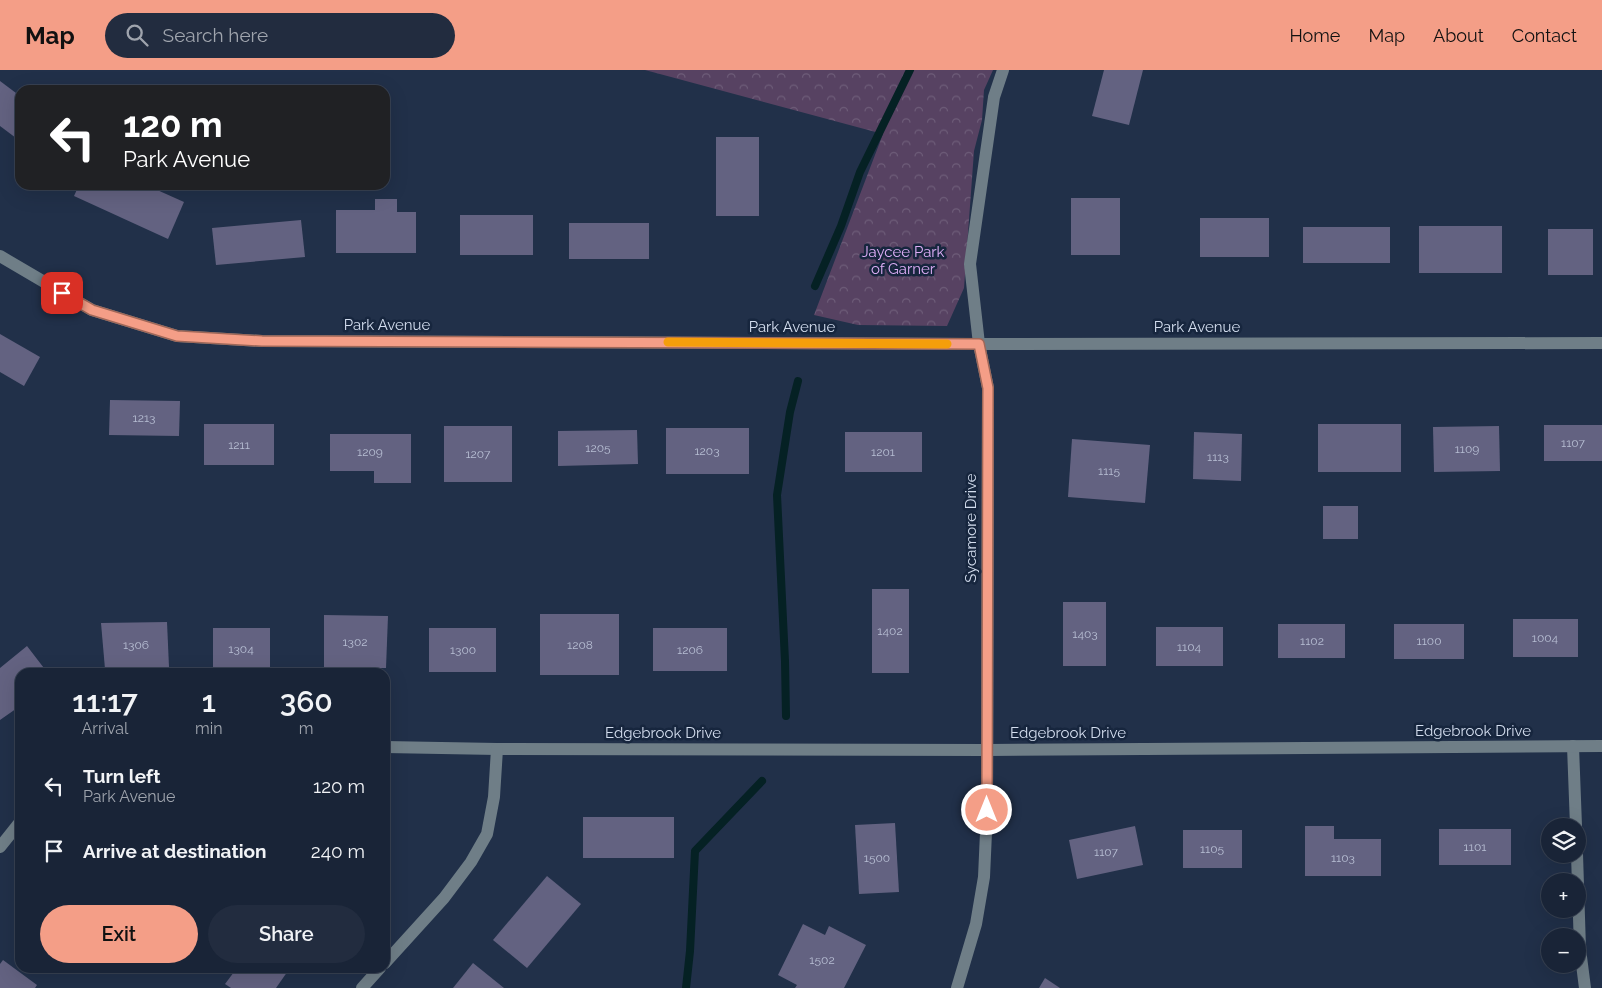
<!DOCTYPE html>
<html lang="en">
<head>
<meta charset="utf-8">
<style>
	:root { --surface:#192437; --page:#222c3f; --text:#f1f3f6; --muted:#9fa4ad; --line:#374152; --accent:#f49e87 }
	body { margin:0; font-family:Raleway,sans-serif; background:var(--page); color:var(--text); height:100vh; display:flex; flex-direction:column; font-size:19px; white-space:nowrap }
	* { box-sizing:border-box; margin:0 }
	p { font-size:16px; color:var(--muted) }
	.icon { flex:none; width:28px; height:28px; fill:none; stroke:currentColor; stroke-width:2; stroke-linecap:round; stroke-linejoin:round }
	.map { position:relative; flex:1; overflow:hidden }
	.details { position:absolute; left:15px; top:598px; width:375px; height:305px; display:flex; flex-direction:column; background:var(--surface); border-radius:15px; box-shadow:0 5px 20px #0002,0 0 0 1px var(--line) }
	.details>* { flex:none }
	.top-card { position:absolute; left:15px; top:15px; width:375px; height:105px; border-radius:15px; box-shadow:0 5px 20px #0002,0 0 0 1px var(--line); background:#202124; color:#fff; overflow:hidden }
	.tools { position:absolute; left:1541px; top:748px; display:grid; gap:10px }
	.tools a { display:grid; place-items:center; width:45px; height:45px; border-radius:50%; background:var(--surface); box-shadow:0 5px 20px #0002,0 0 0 1px var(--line); font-size:25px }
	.pin { position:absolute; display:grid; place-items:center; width:42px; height:42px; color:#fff; margin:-21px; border-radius:10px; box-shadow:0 2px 8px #0006 }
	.me { position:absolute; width:55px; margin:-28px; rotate:0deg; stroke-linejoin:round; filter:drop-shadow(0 0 4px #0008) }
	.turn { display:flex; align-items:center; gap:18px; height:105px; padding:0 25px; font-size:22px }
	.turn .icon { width:65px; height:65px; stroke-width:2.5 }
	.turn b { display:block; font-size:35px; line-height:42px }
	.eta { display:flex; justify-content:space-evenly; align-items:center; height:85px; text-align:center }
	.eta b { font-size:30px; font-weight:600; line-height:35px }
	.action { display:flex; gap:10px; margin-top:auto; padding:10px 25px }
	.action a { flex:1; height:58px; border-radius:30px; background:var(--accent); color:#111; font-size:20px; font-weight:600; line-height:58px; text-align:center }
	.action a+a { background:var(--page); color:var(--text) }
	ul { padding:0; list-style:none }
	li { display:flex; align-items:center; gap:15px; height:65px; padding:0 25px }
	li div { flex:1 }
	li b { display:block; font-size:19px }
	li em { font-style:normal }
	header { display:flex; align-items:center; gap:30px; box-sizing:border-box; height:70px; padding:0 25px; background:var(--accent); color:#111 }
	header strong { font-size:24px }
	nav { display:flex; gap:28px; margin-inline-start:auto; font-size:18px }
	.search { width:350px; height:45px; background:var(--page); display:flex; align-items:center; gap:12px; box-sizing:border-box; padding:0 18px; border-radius:28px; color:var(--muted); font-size:19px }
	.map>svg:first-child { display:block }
</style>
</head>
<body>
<header>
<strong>Map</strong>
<div class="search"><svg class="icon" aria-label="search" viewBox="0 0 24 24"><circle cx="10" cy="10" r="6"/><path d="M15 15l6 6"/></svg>Search here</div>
<nav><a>Home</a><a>Map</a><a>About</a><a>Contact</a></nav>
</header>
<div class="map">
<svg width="1602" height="918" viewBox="0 0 1602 918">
	<defs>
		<pattern id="park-crowns" width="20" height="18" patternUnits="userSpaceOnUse" patternTransform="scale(1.25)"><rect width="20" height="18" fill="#574262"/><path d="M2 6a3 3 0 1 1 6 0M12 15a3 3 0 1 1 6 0" fill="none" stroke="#6e5d79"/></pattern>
	</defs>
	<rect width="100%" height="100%" fill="#213049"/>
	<!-- park -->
	<polygon fill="url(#park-crowns)" points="645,0 993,0 984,20 982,50 974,81 964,218 947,256 858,255 814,245 883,64"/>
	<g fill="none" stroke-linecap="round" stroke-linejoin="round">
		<!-- stream -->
		<g stroke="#052124" stroke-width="8">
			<polyline points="815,216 841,156 860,102 910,0"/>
			<polyline points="786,646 785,591 777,425 790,342 798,311"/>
			<polyline points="686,918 690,881 695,781 762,711"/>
		</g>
	</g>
	<!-- building -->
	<g fill="#636281">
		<polygon points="1104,0 1143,0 1129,55 1092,46"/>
		<polygon points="0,11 20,26 20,71 0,56"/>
		<rect x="716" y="67" width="43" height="79"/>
		<polygon points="79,115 146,115 184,132 168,169 74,126"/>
		<rect x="1071" y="128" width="49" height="57"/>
		<polygon points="375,129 397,129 397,142 416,142 416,183 336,183 336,140 375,140"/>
		<rect x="460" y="145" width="73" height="40"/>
		<rect x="1200" y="148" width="69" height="39"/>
		<polygon points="301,150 305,187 216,195 212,158"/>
		<rect x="569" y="153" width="80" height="36"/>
		<rect x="1419" y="156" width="83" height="47"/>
		<rect x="1303" y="157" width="87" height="36"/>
		<rect x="1548" y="159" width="45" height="46"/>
		<polygon points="0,264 40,287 24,316 0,302"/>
		<polygon points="110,330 180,331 179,366 109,365"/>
		<rect x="204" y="354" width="70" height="41"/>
		<rect x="1318" y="354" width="83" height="48"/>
		<rect x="1544" y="355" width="58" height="36"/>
		<rect x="444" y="356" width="68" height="56"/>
		<polygon points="1499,356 1500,401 1434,402 1433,357"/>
		<rect x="666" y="358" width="83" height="46"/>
		<polygon points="637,360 638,394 558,396 558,361"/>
		<rect x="845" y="362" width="77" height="40"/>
		<polygon points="1194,362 1242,364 1241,411 1193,409"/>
		<polygon points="330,364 411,364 411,413 374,413 374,401 330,401"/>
		<polygon points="1072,369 1150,375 1145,433 1068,427"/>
		<rect x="1323" y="436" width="35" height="33"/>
		<rect x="872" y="519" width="37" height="84"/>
		<rect x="1063" y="532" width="43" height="64"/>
		<rect x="540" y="544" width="79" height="61"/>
		<polygon points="324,545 388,546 386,598 324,598"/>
		<rect x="1513" y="549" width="65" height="38"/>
		<polygon points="167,552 169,597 105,599 101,553"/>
		<rect x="1278" y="554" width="67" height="34"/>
		<rect x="1394" y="554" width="70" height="35"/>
		<rect x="1156" y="557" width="67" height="39"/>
		<rect x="213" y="558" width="57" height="41"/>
		<rect x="429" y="558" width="67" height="44"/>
		<rect x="653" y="558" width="74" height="43"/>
		<polygon points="27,576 47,602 20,602 20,636 0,650 0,598"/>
		<rect x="583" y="747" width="91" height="41"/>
		<polygon points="895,753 899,822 859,824 855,755"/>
		<polygon points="1135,756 1143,795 1077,809 1069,770"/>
		<polygon points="1305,756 1334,756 1334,769 1381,769 1381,806 1305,806"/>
		<rect x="1439" y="759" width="72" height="36"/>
		<rect x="1183" y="760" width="59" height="38"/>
		<polygon points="547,806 581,834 527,898 493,870"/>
		<polygon points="803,854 825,865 829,856 866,875 844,918 795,918 797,915 778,905"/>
		<polygon points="3,890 37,915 35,918 0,918 0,894"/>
		<polygon points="473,893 504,918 453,918"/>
		<polygon points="237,898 290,898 276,918 231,918 225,914"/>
		<polygon points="1045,908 1060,918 1039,918"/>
	</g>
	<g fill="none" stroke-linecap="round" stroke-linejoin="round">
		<!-- minor -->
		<g stroke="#6f7e87" stroke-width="12">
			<polyline points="0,186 92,240 177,266 262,271 979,274 1602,273"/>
			<polyline points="1573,676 1576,756"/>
			<polyline points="385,677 497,679 987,680 1602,676"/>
			<polyline points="0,777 20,752"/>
			<polyline points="1577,784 1580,879 1585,918"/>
			<polyline points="385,893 444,828 471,792 487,764 494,727 497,679"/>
			<polyline points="362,918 380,898"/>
			<polyline points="957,918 976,854 984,807 987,740 988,318 979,274 970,194 994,27 1003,0"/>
		</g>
	</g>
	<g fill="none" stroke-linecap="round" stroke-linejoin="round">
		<!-- route casing -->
		<g stroke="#9f6758" stroke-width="12">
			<polyline id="route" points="62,223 92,240 177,266 262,271 979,274 988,318 987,740"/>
		</g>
		<!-- route -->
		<use href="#route" stroke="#f49e87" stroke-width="9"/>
		<!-- slow -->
		<polyline stroke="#f59e0b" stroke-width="9" points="668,272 947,274"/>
	</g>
	<g text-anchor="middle" stroke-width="5" stroke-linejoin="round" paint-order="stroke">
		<!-- number labels -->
		<g font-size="12" fill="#b7bed3">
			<text x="144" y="352">1213</text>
			<text x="1573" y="377">1107</text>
			<text x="239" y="379">1211</text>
			<text x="598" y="382">1205</text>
			<text x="1467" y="383">1109</text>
			<text x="707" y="385">1203</text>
			<text x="370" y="386">1209</text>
			<text x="883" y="386">1201</text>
			<text x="478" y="388">1207</text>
			<text x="1218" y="391">1113</text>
			<text x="1109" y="405">1115</text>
			<text x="890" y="565">1402</text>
			<text x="1085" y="568">1403</text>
			<text x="1545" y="572">1004</text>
			<text x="1312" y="575">1102</text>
			<text x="1429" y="575">1100</text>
			<text x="355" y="576">1302</text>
			<text x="136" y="579">1306</text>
			<text x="580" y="579">1208</text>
			<text x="1189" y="581">1104</text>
			<text x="241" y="583">1304</text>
			<text x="463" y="584">1300</text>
			<text x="690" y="584">1206</text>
			<text x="1475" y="781">1101</text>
			<text x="1212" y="783">1105</text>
			<text x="1106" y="786">1107</text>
			<text x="877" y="792">1500</text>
			<text x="1343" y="792">1103</text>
			<text x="822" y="894">1502</text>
		</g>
		<!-- park labels -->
		<g font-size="15" fill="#dfaef7" stroke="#17263e">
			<text x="903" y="187">Jaycee Park<tspan x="903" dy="17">of Garner</tspan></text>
		</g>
		<!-- street labels -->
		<g font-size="15" fill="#d3ddee" stroke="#17263e">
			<text x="387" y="260">Park Avenue</text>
			<text x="792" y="262">Park Avenue</text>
			<text x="1197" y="262">Park Avenue</text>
			<text transform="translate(971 458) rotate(-90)" y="5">Sycamore Drive</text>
			<text x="1473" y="666">Edgebrook Drive</text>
			<text x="663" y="668">Edgebrook Drive</text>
			<text x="1068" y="668">Edgebrook Drive</text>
		</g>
	</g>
</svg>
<div class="tools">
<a><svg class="icon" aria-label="layers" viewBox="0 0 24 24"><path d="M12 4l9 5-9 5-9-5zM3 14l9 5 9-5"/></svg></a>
<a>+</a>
<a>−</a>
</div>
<div class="pin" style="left:62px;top:223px;background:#d93025"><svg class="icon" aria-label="arrive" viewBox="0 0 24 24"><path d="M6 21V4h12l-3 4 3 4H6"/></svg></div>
<svg class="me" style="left:987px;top:740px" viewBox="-20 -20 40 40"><circle r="17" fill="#f49e87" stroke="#fff" stroke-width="3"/><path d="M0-11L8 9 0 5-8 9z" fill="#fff"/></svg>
<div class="top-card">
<div class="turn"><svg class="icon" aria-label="left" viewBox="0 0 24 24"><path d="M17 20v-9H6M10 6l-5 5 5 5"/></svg><div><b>120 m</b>Park Avenue</div></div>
</div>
<section class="details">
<div class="eta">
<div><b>11:17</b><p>Arrival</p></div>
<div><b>1</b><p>min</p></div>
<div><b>360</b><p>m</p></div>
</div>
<ul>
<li><svg class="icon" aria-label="left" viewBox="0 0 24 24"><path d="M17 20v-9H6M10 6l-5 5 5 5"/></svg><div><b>Turn left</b><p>Park Avenue</p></div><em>120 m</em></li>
<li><svg class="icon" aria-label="arrive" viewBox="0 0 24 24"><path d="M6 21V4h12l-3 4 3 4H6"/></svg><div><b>Arrive at destination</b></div><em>240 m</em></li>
</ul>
<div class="action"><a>Exit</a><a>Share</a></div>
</section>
</div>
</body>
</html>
